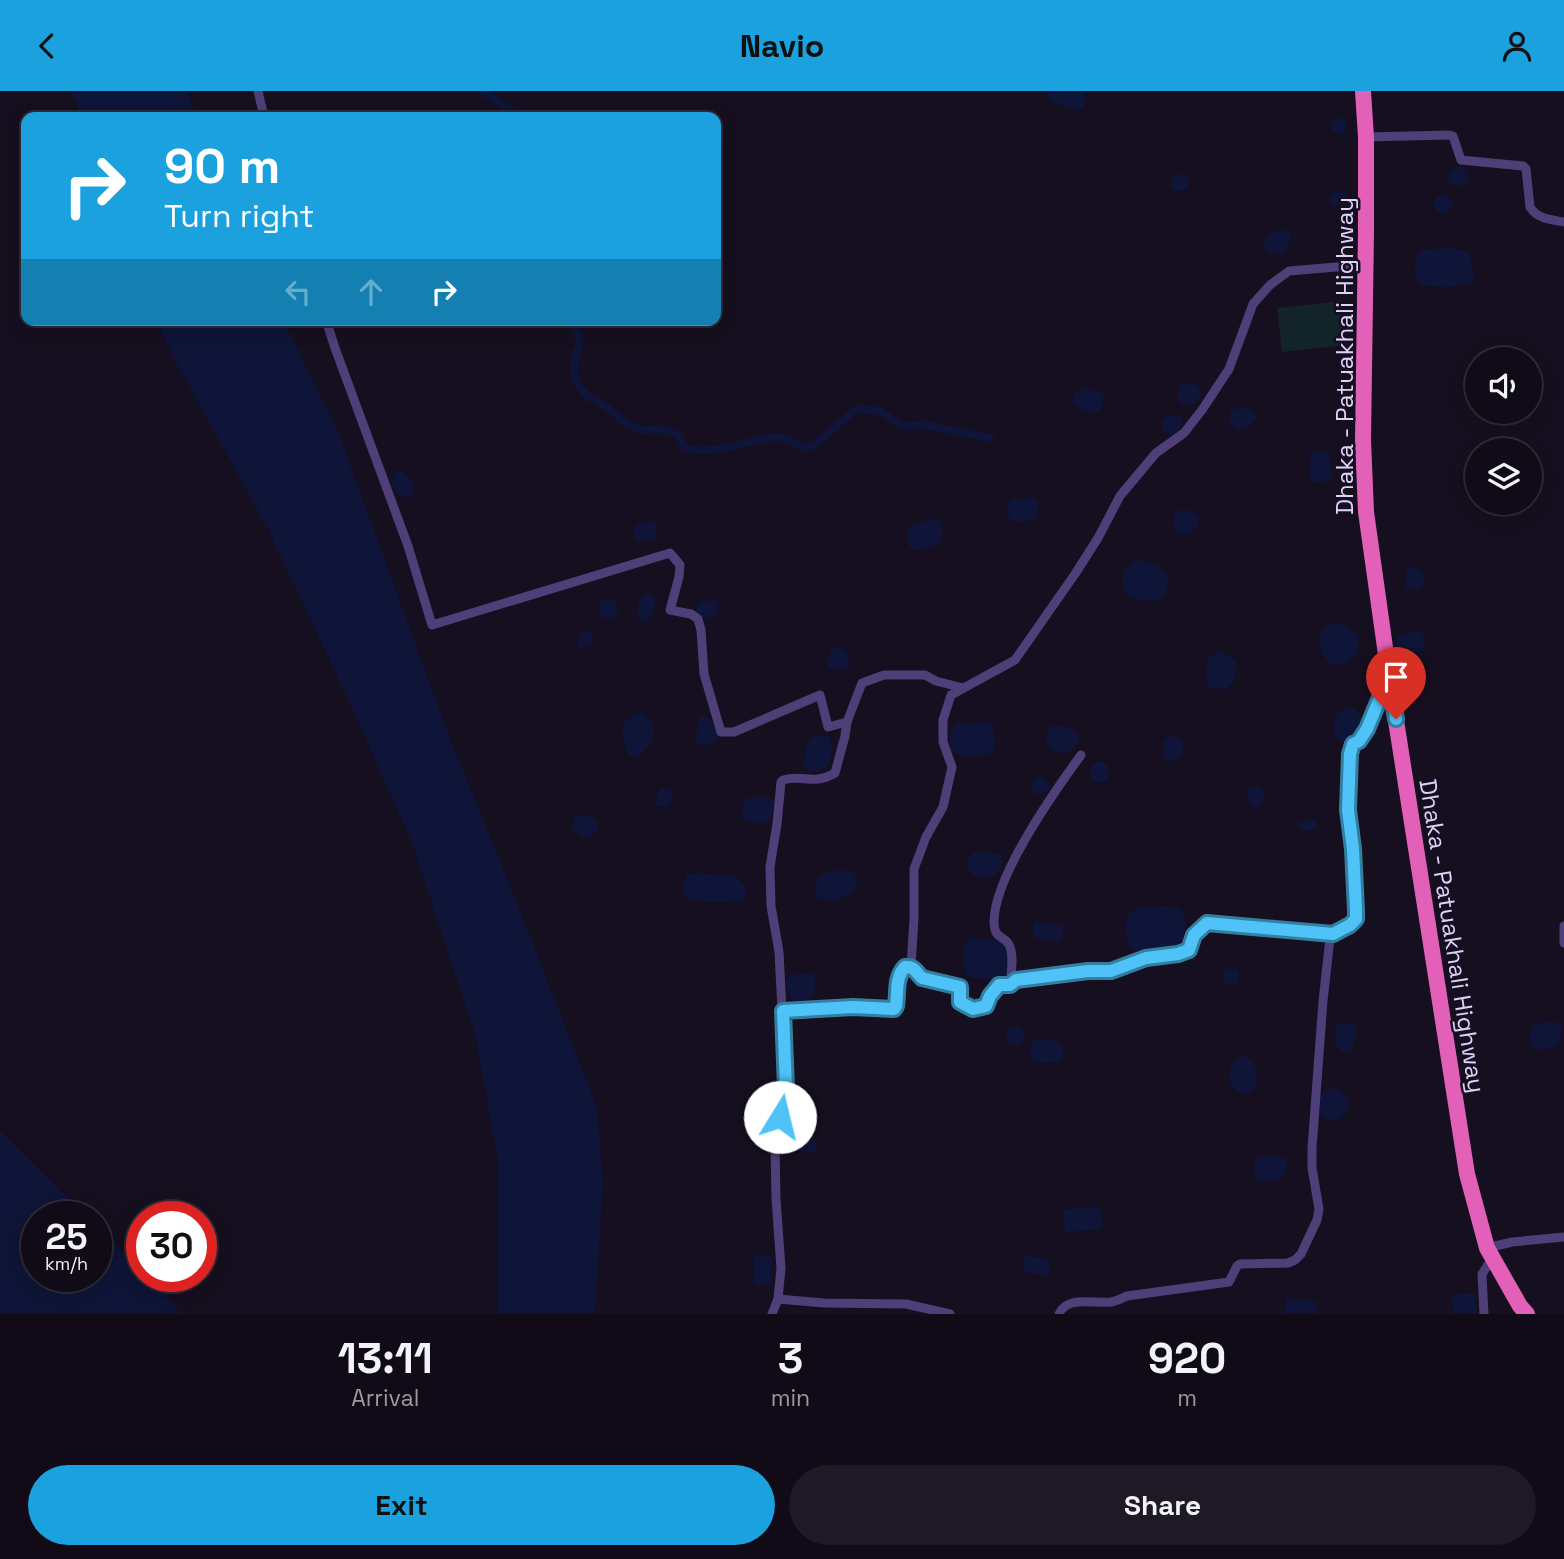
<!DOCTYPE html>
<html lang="en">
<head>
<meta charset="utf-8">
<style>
	:root { --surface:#100b17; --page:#1e1924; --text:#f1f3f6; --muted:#9c9ba1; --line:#302b36; --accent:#1aa1de }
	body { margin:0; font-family:"Space Grotesk",sans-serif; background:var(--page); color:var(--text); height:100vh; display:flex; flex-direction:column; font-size:26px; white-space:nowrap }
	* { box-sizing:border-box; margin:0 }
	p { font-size:23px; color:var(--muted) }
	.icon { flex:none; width:38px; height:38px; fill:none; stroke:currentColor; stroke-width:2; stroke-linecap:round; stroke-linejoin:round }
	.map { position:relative; height:1223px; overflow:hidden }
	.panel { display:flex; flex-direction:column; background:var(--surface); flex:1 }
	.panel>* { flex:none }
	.top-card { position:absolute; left:21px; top:21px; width:700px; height:214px; border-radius:14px; box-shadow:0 4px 18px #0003,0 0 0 2px var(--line); background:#1aa1de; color:#fff; overflow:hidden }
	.controls { position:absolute; left:1465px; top:256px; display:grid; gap:14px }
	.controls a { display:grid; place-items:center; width:77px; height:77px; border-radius:50%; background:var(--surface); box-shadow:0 4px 18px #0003,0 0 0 2px var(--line); font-size:35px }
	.speed { position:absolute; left:21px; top:1110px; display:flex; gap:14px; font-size:35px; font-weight:700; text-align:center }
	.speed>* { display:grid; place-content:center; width:91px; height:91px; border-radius:50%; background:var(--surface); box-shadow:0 4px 18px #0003,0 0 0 2px var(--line); line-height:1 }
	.speed small { font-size:18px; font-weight:400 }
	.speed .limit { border:10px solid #d22; background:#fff; color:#111 }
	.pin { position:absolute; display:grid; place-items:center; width:60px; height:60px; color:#fff; margin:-72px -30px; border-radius:50% 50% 50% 0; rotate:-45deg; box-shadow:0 0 7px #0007 }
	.pin .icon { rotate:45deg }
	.me { position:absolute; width:77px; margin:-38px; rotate:9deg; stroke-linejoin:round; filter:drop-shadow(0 0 5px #0008) }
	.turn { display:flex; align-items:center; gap:24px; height:147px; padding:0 28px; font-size:32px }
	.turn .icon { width:91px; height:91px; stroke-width:2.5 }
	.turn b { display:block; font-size:49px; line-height:60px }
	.lanes { display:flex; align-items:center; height:66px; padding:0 28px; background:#0003; justify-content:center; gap:35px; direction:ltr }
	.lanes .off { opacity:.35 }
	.eta { display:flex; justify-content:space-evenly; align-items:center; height:119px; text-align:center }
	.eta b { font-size:42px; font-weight:600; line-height:49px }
	.cta { display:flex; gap:14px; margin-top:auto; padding:14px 28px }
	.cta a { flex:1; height:80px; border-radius:42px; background:var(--accent); color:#111; font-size:28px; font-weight:600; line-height:80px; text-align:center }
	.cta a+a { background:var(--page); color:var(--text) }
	header { display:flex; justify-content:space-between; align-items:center; height:91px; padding:0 28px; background:var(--accent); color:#111; font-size:32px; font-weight:600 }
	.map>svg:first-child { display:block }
</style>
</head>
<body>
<header><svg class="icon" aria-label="back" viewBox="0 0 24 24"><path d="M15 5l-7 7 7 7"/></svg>Navio<svg class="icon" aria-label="person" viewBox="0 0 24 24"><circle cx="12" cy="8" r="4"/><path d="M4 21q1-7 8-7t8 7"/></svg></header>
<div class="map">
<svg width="1564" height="1223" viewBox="0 0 1564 1223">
	<rect width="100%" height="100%" fill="#150f1f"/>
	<!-- green -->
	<polygon fill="#132428" points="1343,210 1347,254 1282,261 1277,217"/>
	<!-- water -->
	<g fill="#0f1538">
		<polygon points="72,0 187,0 196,26 81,26"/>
		<polygon points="1047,0 1083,0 1085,5 1084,15 1079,20 1056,12 1048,6"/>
		<circle cx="1339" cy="35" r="8"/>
		<circle cx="1458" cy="86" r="10"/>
		<path d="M 1181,83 L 1188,85 L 1189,88 L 1187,98 C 1181,100 1177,101 1171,97 L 1172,87 L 1176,84 Z"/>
		<polygon points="1336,101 1346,101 1348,109 1338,114 1332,114 1330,109 1330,104"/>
		<circle cx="1443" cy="113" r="9"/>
		<path d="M 1284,139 L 1290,140 L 1292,145 L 1286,160 L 1278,163 L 1267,161 L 1263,152 C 1269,142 1272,140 1284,139 Z"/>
		<path d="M 1449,157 L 1468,160 L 1475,183 L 1473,190 C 1457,198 1438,196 1421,194 C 1412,185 1413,169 1422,159 Z"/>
		<polygon points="156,229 283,229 339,343 452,653 500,769 597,1016 603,1091 595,1223 498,1223 498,1071 475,943 412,752 349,610 267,436 171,262"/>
		<polygon points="1190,292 1196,293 1201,301 1200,307 1195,313 1183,314 1178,310 1177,304 1181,293"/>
		<path d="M 1086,297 L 1102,302 L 1104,308 L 1100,320 C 1091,323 1079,320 1073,312 L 1075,302 Z"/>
		<path d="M 1240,317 C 1248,318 1254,318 1257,327 L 1247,338 L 1237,339 L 1229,332 L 1230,320 Z"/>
		<polygon points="1173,324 1181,326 1183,331 1177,343 1168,344 1163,340 1163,330 1166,326"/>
		<polygon points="1322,359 1329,360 1330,363 1332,386 1321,392 1313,391 1309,386 1310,365 1311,362"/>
		<path d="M 397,379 C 407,380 411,389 415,397 L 411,406 C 397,408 395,403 391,390 Z"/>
		<path d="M 1032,407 C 1041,411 1038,420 1035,428 C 1018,433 1004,434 1008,412 L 1014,408 Z"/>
		<path d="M 1182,418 L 1193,421 L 1200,428 C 1193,454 1163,446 1176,420 Z"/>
		<path d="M 930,428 L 940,428 L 943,441 L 939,452 C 929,457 920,462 909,457 L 908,440 L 910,435 Z"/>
		<path d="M 653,429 C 659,434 658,440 655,447 L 648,450 L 637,451 L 633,437 L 635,434 Z"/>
		<path d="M 1136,469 C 1159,471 1177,481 1163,506 C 1150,513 1137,509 1125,502 C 1119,490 1124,476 1136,469 Z"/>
		<polygon points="1412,475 1422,480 1424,490 1420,498 1408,499 1405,495 1406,480"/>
		<path d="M 645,502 C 661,505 655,522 647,531 L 642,531 C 640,528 638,526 637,523 C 635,516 640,505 645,502 Z"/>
		<circle cx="608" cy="518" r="10"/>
		<polygon points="716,509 718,521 715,526 708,527 696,523 697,511"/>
		<path d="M 1332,532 C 1349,532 1367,546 1355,564 C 1331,596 1303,545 1332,532 Z"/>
		<polygon points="588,540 592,541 593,547 592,553 580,557 578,553 579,543"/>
		<path d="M 1417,540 C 1428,543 1425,553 1421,560 L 1404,563 L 1399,562 L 1395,554 L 1397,546 Z"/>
		<path d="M 831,557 L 844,558 C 850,564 850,569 848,578 L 839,579 L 826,576 Z"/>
		<path d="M 1216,561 L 1223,561 L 1236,570 C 1238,589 1231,603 1210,597 L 1206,587 L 1207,569 Z"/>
		<polygon points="1344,617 1355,618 1362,627 1362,641 1351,652 1340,651 1333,641 1335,626"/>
		<path d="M 638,622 L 644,622 C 660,638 654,652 639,665 L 630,665 C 625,655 618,638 627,629 C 630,626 634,624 638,622 Z"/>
		<polygon points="705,623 714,634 719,644 715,653 700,655 695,649 700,625"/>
		<path d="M 990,631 C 996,640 996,650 993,660 L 985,664 L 961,666 L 951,659 C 948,649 948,638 958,632 Z"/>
		<path d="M 1054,634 C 1104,637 1066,679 1047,654 L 1047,639 L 1050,635 Z"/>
		<path d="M 822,643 L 830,647 C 834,660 831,666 826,678 L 815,681 L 808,680 L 804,674 L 806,654 L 811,646 Z"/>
		<path d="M 1174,645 L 1181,648 L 1184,657 L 1180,667 L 1172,670 L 1165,668 C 1162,660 1162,655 1166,647 Z"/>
		<path d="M 1100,670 C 1109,673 1110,680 1108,688 L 1103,692 L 1092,690 C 1090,683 1090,676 1095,671 Z"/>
		<circle cx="1040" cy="695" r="9"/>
		<polygon points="1251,695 1259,696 1264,703 1264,712 1256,717 1249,713 1248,697"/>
		<path d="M 660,697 L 671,699 C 672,707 673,711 667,716 L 656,715 L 657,703 Z"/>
		<polygon points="746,706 768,706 775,709 772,724 766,732 757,732 740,727"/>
		<polygon points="576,723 590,726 598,731 598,739 591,746 583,746 572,738 573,729"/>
		<polygon points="1312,729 1315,730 1317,732 1316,738 1309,740 1300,739 1299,731"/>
		<path d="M 973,761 L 1001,763 C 1003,779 1000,785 985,786 C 967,788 963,773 973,761 Z"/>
		<path d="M 843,778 L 855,783 L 857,797 C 845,807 832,814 817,806 C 810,782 824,783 843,778 Z"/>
		<path d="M 702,782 L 736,786 L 746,796 L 744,809 C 724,812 702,814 683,804 L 686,783 Z"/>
		<path d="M 1165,815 C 1170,816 1177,816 1181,819 C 1189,825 1186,854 1176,858 C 1171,861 1150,861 1144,860 C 1143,860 1134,859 1133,858 C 1123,852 1122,825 1133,820 C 1141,815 1156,816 1165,815 Z"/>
		<polygon points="1035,830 1061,834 1064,837 1061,849 1058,851 1034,847 1033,837"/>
		<path d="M 971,847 L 1003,850 L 1007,853 L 1009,875 L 1004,888 L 995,889 L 969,886 C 961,878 962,858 968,848 Z"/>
		<polygon points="1225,878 1238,879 1239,881 1237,894 1223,892 1224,881"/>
		<path d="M 813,882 C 816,892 816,898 811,907 L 794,912 C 789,906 785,892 788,884 Z"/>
		<path d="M 1342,930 L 1355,935 C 1359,944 1355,954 1349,961 L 1341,960 L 1334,950 L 1337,934 Z"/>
		<path d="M 1548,930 L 1557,931 L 1562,934 C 1564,953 1551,963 1533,957 C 1529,948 1529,942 1534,934 Z"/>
		<circle cx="1015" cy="945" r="9"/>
		<path d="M 1044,948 C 1059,950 1070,954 1059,971 L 1036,972 L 1030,968 L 1030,955 L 1033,950 Z"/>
		<path d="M 1243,965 C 1258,969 1257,983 1256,997 C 1232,1017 1215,972 1243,965 Z"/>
		<path d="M 1332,997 C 1350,1002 1354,1015 1340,1028 C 1336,1028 1331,1029 1328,1028 C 1316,1026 1316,1011 1322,1003 C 1325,999 1328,999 1332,997 Z"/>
		<polygon points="0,1040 87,1125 37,1125 37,1185 96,1185 96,1134 142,1180 142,1185 146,1185 182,1223 0,1223"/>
		<polygon points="788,1045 817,1048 815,1062 787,1059"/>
		<path d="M 1260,1065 L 1285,1066 L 1288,1072 L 1282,1087 C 1275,1090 1262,1093 1255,1089 L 1255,1067 Z"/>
		<polygon points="1100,1115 1103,1138 1065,1141 1063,1119"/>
		<polygon points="1025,1164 1051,1170 1048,1186 1022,1180"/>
		<polygon points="754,1165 771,1165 771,1194 754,1193"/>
		<polygon points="1476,1202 1477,1223 1453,1223 1452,1203"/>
		<polygon points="1286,1207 1317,1211 1315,1223 1284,1223"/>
	</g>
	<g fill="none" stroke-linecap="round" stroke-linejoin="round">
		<!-- canal -->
		<g stroke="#0f1538" stroke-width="8">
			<polyline points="482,0 512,20 514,26"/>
			<path d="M 571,229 L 578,244 L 580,252 L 574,276 L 575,289 L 588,306 L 608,317 L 626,333 L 643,339 L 664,338 L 677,343 L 685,357 C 714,366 747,348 776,346 C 788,346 796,355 807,357 L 817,352 L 856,318 L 880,320 L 902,335 L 926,334 L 990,347"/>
		</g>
		<!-- minor -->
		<g stroke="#4e3f79" stroke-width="9">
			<polyline points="258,0 264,26"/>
			<path d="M 1366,46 L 1449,44 L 1453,45 L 1461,69 L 1523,75 L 1526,78 L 1530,116 C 1537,128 1552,129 1564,131"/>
			<polyline points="326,229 335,257 408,455 432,534 670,462 680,474 679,486 670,519 691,523 698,528 701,539 704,583 721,641 734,641 820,604 828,636 847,631"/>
			<polyline points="1564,835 1564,852"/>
			<polyline points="911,875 914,828 914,778 926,746 943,716 952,676 943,651 943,629 951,604 1015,569 1075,483 1098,447 1120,405 1156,362 1184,342 1202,319 1229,278 1253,213 1270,194 1289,180 1336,176 1365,175"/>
			<path d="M 1010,894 C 1011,883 1014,866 1010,856 C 1006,843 994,851 994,830 C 995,785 1054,701 1081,664"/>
			<path d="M 783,920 L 853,916 L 894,917 L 896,915 C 898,902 895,886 905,876 C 915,875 915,881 922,887 L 960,896 L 960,911 L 973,918 L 986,915 L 990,905 L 999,894 L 1010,894 L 1016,889 L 1088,880 L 1111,880 L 1146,867 L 1178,863 L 1189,858 L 1194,844 L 1207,833 L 1333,843"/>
			<polyline points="1487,1157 1512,1151 1564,1146"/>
			<polyline points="778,1208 824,1212 906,1213 950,1223"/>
			<path d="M 772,1223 L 778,1208 L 781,1177 L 776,1108 L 775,1055 L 786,997 L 779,861 L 771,815 L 770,776 L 777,733 L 781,691 L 783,689 C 804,683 812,695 835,682 L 845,645 L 847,631 L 862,592 L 884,584 L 925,584 L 936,590 L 963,597"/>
			<path d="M 1059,1223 C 1067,1204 1094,1213 1111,1211 C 1117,1210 1122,1207 1127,1205 L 1229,1191 L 1237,1175 L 1240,1173 L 1288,1172 L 1295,1169 L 1301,1163 L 1317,1129 L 1319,1118 L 1312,1077 L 1312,1057 L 1323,910 L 1330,847 C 1336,839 1348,837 1356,828 L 1353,758 L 1348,718 L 1350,663 L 1354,653 L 1359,650 L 1367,638 L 1388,586"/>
			<polyline points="1484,1223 1482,1183 1493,1166"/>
		</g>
		<!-- trunk -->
		<polyline stroke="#e260b8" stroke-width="16" points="1363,0 1366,46 1366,140 1363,349 1366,421 1389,585 1467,1083 1487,1157 1520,1215 1527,1223"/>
	</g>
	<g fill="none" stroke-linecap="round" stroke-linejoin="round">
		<!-- route casing -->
		<g stroke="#337fa1" stroke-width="18">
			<path id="route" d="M 780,1026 L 786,997 L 783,920 L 853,916 L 894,918 L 896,915 C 898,902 895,886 905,876 C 915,875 916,882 922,887 L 960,896 L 960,911 L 973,918 L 986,915 L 990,905 L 999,894 L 1010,894 L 1016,889 L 1088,880 L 1111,880 L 1146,867 L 1178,863 L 1189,859 L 1194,844 L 1207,832 L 1333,843 L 1350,834 L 1356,828 L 1356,819 L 1353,758 L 1348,719 L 1350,663 L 1353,653 L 1359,650 L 1367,638 L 1389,585 L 1396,628"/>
		</g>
		<!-- route -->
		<use href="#route" stroke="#4fc3f7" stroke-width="12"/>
	</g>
	<g text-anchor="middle" stroke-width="5" stroke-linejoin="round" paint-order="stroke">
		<!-- street labels -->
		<g font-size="24" fill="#dfd2fa" stroke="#150f1f">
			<text transform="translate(1345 265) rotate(-90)" y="8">Dhaka - Patuakhali Highway</text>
			<text transform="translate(1452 845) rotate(81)" y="8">Dhaka - Patuakhali Highway</text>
		</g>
	</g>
</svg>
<div class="controls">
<a><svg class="icon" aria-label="sound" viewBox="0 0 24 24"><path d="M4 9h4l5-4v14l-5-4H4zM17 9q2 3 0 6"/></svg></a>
<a><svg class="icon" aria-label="layers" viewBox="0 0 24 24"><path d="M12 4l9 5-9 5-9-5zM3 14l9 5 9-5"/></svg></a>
</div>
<div class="speed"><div>25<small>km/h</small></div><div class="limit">30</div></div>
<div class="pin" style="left:1396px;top:628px;background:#d93025"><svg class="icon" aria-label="arrive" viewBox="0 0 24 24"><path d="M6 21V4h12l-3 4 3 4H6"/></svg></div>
<svg class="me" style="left:780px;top:1026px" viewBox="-20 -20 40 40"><circle r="19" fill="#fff"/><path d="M0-13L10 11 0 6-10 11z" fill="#4fc3f7"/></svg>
<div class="top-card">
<div class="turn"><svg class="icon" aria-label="right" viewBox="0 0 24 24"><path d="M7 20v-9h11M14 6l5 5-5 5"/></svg><div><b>90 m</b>Turn right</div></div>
<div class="lanes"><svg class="icon off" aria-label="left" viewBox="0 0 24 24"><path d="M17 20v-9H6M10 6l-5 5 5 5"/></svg><svg class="icon off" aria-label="ahead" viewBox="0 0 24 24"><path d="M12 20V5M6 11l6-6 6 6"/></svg><svg class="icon" aria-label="right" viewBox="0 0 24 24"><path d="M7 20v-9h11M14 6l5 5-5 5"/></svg></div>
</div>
</div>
<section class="panel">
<div class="eta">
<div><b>13:11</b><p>Arrival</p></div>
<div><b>3</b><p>min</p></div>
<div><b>920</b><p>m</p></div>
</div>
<div class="cta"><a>Exit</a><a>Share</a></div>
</section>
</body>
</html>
